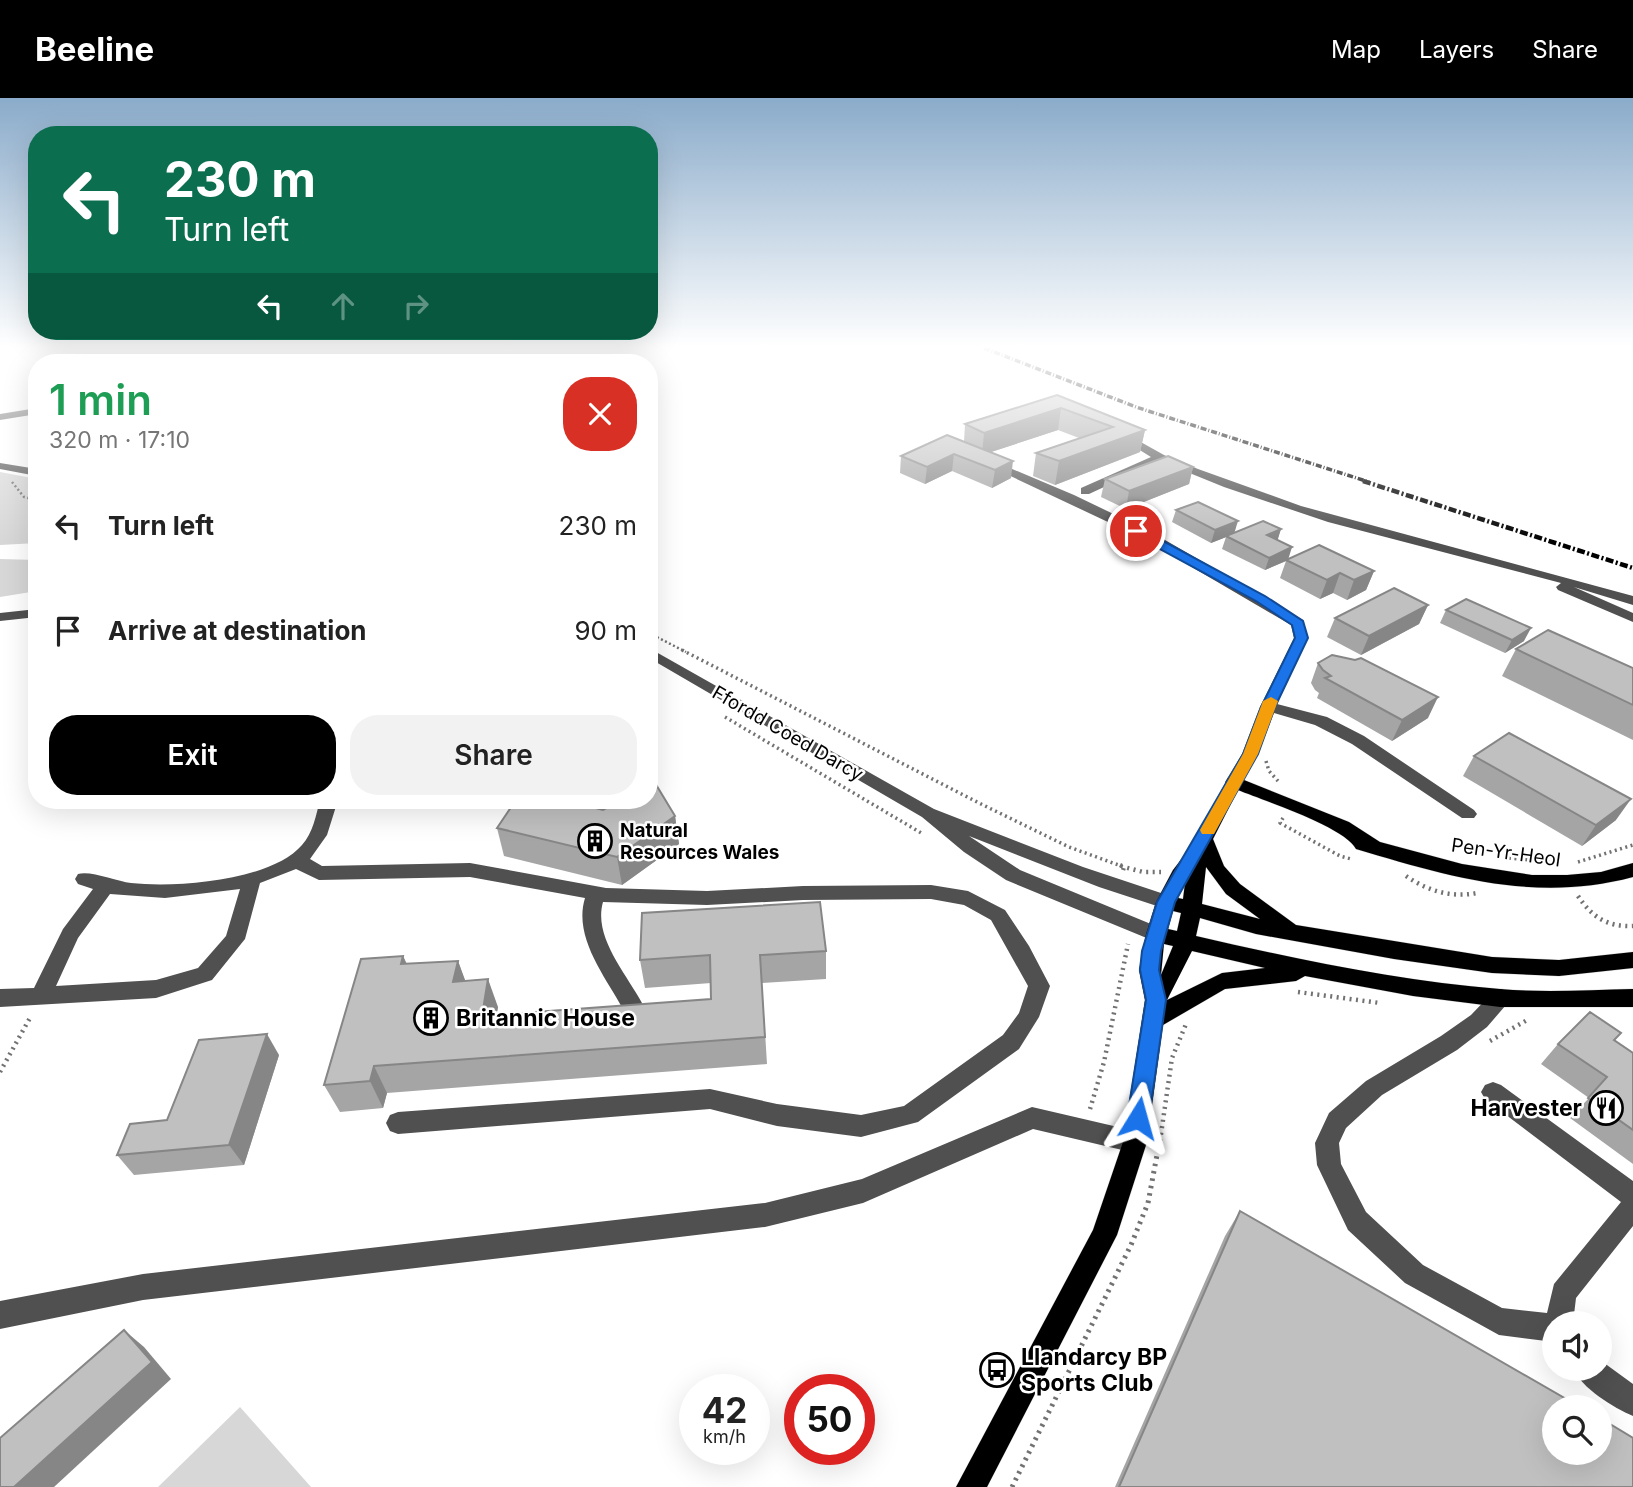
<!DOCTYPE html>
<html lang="en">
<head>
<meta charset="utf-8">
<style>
	:root { --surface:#fff; --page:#f2f2f2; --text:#222; --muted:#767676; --accent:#000 }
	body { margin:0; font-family:Inter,sans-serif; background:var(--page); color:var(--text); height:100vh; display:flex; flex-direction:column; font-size:26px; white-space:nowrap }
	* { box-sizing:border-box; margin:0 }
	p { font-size:23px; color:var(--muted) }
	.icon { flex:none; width:38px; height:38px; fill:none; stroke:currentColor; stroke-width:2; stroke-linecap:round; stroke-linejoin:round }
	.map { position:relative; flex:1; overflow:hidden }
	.drawer { position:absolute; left:28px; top:256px; width:630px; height:455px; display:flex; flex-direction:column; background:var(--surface); border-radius:28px; box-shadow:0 7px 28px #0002 }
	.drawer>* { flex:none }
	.top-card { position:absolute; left:28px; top:28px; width:630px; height:214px; border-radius:28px; box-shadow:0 7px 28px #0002; background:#0b6e4f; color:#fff; overflow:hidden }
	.fabs { position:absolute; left:1542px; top:1213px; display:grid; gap:14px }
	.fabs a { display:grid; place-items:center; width:70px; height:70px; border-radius:50%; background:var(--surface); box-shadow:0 7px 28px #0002; font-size:35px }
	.speed { position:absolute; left:679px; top:1276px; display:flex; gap:14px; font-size:35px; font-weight:700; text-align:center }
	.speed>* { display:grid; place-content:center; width:91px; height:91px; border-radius:50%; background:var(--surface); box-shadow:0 7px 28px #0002; line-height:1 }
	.speed small { font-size:18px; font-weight:400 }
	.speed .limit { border:10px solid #d22; background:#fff; color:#111 }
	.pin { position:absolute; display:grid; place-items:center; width:60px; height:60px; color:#fff; margin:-30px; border:4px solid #fff; border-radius:50%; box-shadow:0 2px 7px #0007 }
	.me { position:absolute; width:77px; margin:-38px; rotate:8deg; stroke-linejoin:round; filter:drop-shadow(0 0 5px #0008) }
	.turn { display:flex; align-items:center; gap:24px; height:147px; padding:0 21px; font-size:32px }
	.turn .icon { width:91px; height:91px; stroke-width:2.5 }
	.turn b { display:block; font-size:49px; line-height:60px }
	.lanes { display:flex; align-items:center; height:66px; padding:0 21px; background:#0003; justify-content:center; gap:35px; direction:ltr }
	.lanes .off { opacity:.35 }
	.round { display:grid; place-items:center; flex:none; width:74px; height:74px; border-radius:28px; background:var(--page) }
	.head { display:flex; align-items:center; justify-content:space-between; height:119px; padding:0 21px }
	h1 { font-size:42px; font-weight:600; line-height:52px; color:#1e9e55 }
	.cta { display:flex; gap:14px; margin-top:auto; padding:14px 21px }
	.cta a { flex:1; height:80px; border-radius:28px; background:var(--accent); color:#fff; font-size:28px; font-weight:600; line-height:80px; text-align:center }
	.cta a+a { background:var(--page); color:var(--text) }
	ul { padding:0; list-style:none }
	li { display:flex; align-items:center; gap:21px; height:105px; padding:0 21px }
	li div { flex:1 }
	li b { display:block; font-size:26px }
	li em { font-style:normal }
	header { display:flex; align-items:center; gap:42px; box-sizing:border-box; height:98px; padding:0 35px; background:var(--accent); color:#fff }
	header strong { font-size:33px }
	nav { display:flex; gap:38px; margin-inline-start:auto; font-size:24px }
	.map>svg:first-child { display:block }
</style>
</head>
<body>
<header>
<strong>Beeline</strong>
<nav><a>Map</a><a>Layers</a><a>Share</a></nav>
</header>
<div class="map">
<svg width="1633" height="1389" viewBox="0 0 1633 1389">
	<rect width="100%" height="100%" fill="#fff"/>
	<!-- green -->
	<g fill="#d7d7d7">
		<polygon points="0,374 37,381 37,445 0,447"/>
		<polygon points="0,461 37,462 37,493 0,499"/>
		<polygon points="240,1309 311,1389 158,1389"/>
	</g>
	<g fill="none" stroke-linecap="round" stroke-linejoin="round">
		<!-- major casing -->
		<g stroke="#dbdbdb" stroke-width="1">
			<path id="major" d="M 1234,678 L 1349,724 L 1380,744 L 1462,766 L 1532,777 L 1567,777 L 1601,774 L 1633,765 L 1633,779 C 1536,805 1450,779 1356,751 C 1345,729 1265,703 1238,692 L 1213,741 L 1224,768 L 1240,786 L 1296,827 L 1492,859 L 1559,862 L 1633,854 L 1633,870 L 1559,878 L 1492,875 L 1394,861 L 1256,836 L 1200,820 L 1196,838 C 1296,861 1397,883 1500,891 C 1544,895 1589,892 1633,891 L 1633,909 L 1500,909 L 1413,898 L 1305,878 L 1296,883 L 1225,891 L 1163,927 L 1147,1044 L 1117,1137 L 987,1389 L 956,1389 L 1093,1132 L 1123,1044 L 1145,902 L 1139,872 L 1146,836 L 1156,804 L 1173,772 L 1190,750 L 1228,680 ZM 1206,769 L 1226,796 L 1260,821 L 1202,806 ZM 1185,785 L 1183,801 L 1178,800 ZM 1173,813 L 1181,815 L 1177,833 L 1168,831 ZM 1164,846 L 1173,848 L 1161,877 ZM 1192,853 L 1265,870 L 1222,875 L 1167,902 Z"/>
		</g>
		<!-- path-far3 -->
		<g stroke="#727272" stroke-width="2.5" stroke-dasharray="2 2.5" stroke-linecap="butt">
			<polyline points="12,384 24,399 37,402"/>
			<polyline points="649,535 686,554"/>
		</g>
		<!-- path-far2 -->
		<g stroke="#727272" stroke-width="3.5" stroke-dasharray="2 3.5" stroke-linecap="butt">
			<polyline points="682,552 979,705 1069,749 1124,769"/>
			<polyline points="725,619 923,736"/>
			<polyline points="1266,663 1269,673 1278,683"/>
			<polyline points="1283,720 1280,725 1340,758 1351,761"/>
			<polyline points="1498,759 1553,764"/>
			<polyline points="1578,764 1633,747"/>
		</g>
		<!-- path-far1 -->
		<g stroke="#727272" stroke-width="4.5" stroke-dasharray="2 4.5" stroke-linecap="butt">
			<polyline points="1120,767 1124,769"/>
			<polyline points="1123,772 1124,769 1143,774 1161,774"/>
			<path d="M 1406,778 C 1428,793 1451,800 1477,795"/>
			<path d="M 1578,798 C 1592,819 1607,829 1633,828"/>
			<polyline points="1298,894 1380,905"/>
			<polyline points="1490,943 1529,921"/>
			<polyline points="0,974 31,918"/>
			<polyline points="1090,1011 1104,964 1128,846"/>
			<polyline points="1160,1043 1172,960 1186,926"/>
		</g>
		<!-- path -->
		<polyline stroke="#727272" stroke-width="5" stroke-dasharray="2.5 5" stroke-linecap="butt" points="1012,1389 1131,1147 1148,1105 1160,1041"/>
		<!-- minor -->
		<g fill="#505050" fill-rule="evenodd">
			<polygon points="37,310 37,316 0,322 0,316"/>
			<polygon points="1121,333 1164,357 1198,371 1301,408 1633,498 1633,507 1574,489 1633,515 1633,524 1558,492 1556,489 1561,485 1328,424 1224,389 1160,363 1089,396 1081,396 1081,390 1151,359 1117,338 1116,336"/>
			<polygon points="991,362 1074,397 1153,435 1303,522 1308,540 1277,606 1327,619 1364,638 1474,712 1477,716 1474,720 1462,720 1352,646 1315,627 1274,615 1258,656 1240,688 1228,688 1225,684 1242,656 1260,609 1294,540 1291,527 1144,441 987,367 987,363"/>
			<polygon points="0,365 37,371 37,378 0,371"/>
			<polygon points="37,511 37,519 0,523 0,515"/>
			<polygon points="649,550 934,711 1083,769 1173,799 1176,804 1173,809 1166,811 1099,789 969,738 1020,772 1163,831 1166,836 1163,841 1156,844 1149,841 1006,782 964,754 922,719 649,560"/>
			<path d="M 320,702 L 338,702 L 327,737 L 310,761 L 322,768 L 470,765 L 606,790 L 707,793 L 803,788 L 931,787 L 968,793 L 1005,812 L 1029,848 L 1050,888 L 1039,919 L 1019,951 L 918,1024 L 861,1039 L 777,1028 L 710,1011 L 398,1036 L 390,1033 L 386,1025 L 390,1017 L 398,1014 L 710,991 L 777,1006 L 861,1017 L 904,1008 L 1003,937 L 1019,915 L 1028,888 L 991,822 L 964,807 L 931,801 L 803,802 L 707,807 L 603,804 C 593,839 626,875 642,905 L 639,911 L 631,914 L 623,911 C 605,878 573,839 585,800 L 470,779 L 319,782 L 296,771 L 260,785 L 245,841 L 212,882 L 156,900 L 0,909 L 0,891 L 34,890 L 63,831 L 93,791 L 78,786 L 75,781 L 78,776 C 90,772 116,783 131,785 C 176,790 271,783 302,747 C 313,735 316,717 320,702 ZM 240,791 L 226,838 L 198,870 L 156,882 L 56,888 L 78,840 L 110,796 L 165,800 Z"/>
			<polygon points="1501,891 1509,894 1512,900 1487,929 1457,952 1382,997 1346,1030 1339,1045 1341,1066 1366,1114 1423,1167 1502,1210 1547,1215 1554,1186 1621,1104 1485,1001 1481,994 1485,987 1493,984 1501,987 1633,1083 1633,1128 1576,1200 1573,1225 1554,1225 1554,1244 1499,1237 1405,1185 1348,1132 1317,1067 1315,1045 1329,1015 1366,983 1441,938 1471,917 1493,894"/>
			<polygon points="1032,1009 1135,1033 1143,1036 1147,1044 1143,1052 1135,1055 1033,1031 863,1105 765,1129 143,1202 0,1231 0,1203 143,1176 765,1105 862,1081"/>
			<path d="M 1600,1262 L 1633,1286 L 1633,1318 C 1614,1310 1581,1290 1573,1270 L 1600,1270 Z"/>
		</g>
		<!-- major -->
		<use href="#major" fill="#000" fill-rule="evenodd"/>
		<!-- rail-far1 -->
		<polyline stroke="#000" stroke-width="3.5" stroke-dasharray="6 2 1 2" stroke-linecap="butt" points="984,250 1136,309 1369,384"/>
		<!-- rail -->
		<polyline stroke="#000" stroke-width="4.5" stroke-dasharray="8 2.5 2 2.5" stroke-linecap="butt" points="1363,383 1633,470"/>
	</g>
	<!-- wall -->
	<g fill="#a5a5a5">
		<polygon points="1057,297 1145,332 1140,354 1055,387 1033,378 1036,355 1079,340 1058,332 991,354 1011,380 992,390 952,373 925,386 900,375 901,358 964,344 965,326"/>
		<polygon points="1193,369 1189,386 1126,411 1101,399 1105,381"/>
		<polygon points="1176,412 1234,435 1281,431 1277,442 1288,460 1374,473 1366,492 1347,502 1333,495 1320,501 1280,480 1286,463 1265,472 1222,451 1226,439 1211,445 1172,424"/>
		<polygon points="1428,507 1419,526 1361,557 1327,539 1335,520"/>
		<polygon points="1446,512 1524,543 1505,555 1440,525"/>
		<polygon points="1516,551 1633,570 1633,642 1502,578"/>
		<polygon points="1318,565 1428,620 1392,643 1317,600 1319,595 1315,592 1311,585"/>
		<polygon points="1474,658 1616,722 1582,748 1463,678"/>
		<polygon points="597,702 649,702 675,718 679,746 622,787 504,758 497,730 601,711"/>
		<polygon points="642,815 826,853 826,881 762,885 767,966 387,995 383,1010 340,1014 324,987 403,858 407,866 458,863 465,883 498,909 496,917 711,901 711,885 645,890 640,862"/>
		<polygon points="1621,935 1614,943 1633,955 1633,1066 1570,1020 1589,1000 1541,966 1558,946"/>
		<polygon points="279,957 244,1067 134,1077 117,1057"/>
		<polygon points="1240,1113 1633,1389 1115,1389 1225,1138"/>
	</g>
	<!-- shaded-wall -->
	<g fill="#868686">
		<polygon points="1061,310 1058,332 982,357 984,335"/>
		<polygon points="1145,332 1140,354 1055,387 1059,363"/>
		<polygon points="954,356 952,373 925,386 927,369"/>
		<polygon points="1013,363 1011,380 992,390 995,372"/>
		<polygon points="1193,369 1189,386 1126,411 1129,393"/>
		<polygon points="1238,423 1234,436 1211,445 1215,432"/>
		<polygon points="1281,431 1277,444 1267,437"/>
		<polygon points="1292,449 1288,462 1286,462 1286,463 1265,472 1269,460"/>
		<polygon points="1374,473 1366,492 1347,502 1354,482"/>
		<polygon points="1340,475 1333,495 1320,501 1327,482"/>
		<polygon points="1428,507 1419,526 1361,557 1369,538"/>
		<polygon points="1531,530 1524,543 1505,555 1512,542"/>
		<polygon points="1438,599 1428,620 1392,643 1402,622"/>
		<polygon points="1631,701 1616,722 1582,748 1596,727"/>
		<polygon points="675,718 679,746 622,787 617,759"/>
		<polygon points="403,858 415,886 401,866"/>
		<polygon points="458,863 468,890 453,884"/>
		<polygon points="488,881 498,909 492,945 482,918"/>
		<polygon points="267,936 279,957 244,1067 229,1047"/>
		<polygon points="374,968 387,995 383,1010 370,983"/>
		<polygon points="124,1232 144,1249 171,1281 54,1389 14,1389"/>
	</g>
	<!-- building -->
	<g fill="#c0c0c0" stroke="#868686" stroke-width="2">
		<polygon points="1057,297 1145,332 1059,363 1036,355 1113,329 1061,310 984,335 965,326"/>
		<polygon points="947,337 1013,363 995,372 954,356 927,369 901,358"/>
		<polygon points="1168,358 1193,369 1129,393 1105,381"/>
		<polygon points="1198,404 1238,423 1215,432 1176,412"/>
		<polygon points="1263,423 1281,431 1267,437 1292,449 1269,460 1226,438"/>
		<polygon points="1319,447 1374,473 1354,482 1340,475 1327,482 1286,462"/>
		<polygon points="1394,490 1428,507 1369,538 1335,520"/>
		<polygon points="1466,501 1531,530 1512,542 1446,512"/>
		<polygon points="1548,532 1633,570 1633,607 1516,551"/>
		<polygon points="1332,557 1355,562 1361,560 1438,599 1402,622 1325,580 1331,578 1323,572 1318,565"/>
		<polygon points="1509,635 1631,701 1596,727 1474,658"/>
		<polygon points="649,675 675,718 617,759 497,730 516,702 565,702 603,712 608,709 605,702 649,702"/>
		<polygon points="820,804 826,853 760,857 765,939 374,968 370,983 324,987 361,861 403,858 401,866 458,863 453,884 488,881 482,918 711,901 710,857 640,862 642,815"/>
		<polygon points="1590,914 1621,935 1614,942 1633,955 1633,1032 1588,1000 1607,979 1558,946"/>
		<polygon points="267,936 229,1047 117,1057 130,1026 167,1022 199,942"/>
		<polygon points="1240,1113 1580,1309 1554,1309 1554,1354 1600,1354 1600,1320 1633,1340 1633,1389 1119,1389"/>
		<polygon points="124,1232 152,1264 14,1389 0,1389 0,1340"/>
	</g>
	<!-- sky -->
	<linearGradient id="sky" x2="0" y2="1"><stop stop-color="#8aabca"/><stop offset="0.56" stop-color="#fff"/><stop offset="1" stop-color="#fff" stop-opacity="0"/></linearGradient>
	<rect width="1633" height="444" fill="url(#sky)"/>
	<!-- route -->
	<polygon fill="#1a73e8" stroke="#114b97" stroke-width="2" points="1132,431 1141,431 1265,498 1303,523 1308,540 1275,609 1258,656 1175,804 1161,853 1159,872 1166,902 1149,1020 1146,1027 1138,1030 1131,1027 1127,1020 1146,902 1140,872 1142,853 1157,804 1243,656 1261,609 1295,540 1292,527 1256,503 1132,436"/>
	<!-- slow -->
	<polygon fill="#f59e0b" points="1271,599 1278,603 1258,656 1214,736 1202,736 1200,732 1243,656 1263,603"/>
	<!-- icons -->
	<defs>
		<g id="building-ring" transform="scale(1.75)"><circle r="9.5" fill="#fff" stroke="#000" stroke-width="1.5"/><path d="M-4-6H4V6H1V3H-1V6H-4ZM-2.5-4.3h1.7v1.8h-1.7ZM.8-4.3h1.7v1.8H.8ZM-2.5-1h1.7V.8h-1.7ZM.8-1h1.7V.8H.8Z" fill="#000"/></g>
		<g id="restaurant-ring" transform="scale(1.75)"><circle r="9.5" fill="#fff" stroke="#000" stroke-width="1.5"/><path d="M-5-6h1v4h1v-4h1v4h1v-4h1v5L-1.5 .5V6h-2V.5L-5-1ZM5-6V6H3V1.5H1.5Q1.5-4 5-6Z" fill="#000"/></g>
		<g id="bus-ring" transform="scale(1.75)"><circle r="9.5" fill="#fff" stroke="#000" stroke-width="1.5"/><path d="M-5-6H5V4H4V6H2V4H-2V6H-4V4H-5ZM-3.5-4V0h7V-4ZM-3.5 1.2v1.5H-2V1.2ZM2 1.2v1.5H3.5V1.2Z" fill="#000"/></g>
	</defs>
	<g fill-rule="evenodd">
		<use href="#building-ring" x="595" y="743"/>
		<use href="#building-ring" x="431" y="920"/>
		<use href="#restaurant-ring" x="1606" y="1010"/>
		<use href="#bus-ring" x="997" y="1272"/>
	</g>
	<g text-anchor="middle" stroke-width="5" stroke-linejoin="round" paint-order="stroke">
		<!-- street labels -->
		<g font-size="19" fill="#000" stroke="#fff">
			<text transform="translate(788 635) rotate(30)" y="7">Ffordd Coed Darcy</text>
			<text transform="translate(1506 754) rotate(8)" y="7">Pen-Yr-Heol</text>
		</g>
		<!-- poi labels -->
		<g font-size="19" font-weight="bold" fill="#000" stroke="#fff" text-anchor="start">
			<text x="620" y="739">Natural<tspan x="620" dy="22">Resources Wales</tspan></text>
		</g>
		<!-- near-poi labels -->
		<g font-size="23" font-weight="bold" fill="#000" stroke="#fff" text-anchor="start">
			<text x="456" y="928">Britannic House</text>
			<text x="1582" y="1018" text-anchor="end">Harvester</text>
			<text x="1021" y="1267">Llandarcy BP<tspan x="1021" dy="26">Sports Club</tspan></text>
		</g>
	</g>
</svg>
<div class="fabs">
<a><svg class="icon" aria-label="sound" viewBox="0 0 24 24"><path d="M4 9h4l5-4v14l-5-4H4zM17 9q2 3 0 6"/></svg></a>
<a><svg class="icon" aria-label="search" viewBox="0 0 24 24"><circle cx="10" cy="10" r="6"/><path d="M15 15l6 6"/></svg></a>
</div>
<div class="speed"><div>42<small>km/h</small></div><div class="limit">50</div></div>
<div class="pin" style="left:1136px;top:433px;background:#d93025"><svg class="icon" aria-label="arrive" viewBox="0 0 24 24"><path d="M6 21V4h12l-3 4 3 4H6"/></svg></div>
<svg class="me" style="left:1138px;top:1020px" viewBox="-20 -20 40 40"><path d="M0-17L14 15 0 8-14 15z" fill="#1a73e8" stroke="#fff" stroke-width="4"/></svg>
<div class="top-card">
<div class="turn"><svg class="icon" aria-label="left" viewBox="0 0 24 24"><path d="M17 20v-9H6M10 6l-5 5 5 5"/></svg><div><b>230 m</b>Turn left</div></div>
<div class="lanes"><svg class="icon" aria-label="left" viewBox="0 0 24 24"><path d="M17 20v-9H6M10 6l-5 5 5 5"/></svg><svg class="icon off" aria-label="ahead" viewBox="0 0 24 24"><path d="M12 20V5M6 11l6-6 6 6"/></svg><svg class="icon off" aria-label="right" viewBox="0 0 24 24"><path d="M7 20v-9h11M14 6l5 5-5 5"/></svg></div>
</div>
<section class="drawer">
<div class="head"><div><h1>1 min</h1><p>320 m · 17:10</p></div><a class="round" style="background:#d93025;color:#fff"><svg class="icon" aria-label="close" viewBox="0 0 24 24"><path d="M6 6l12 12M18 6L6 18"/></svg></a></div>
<ul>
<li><svg class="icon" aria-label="left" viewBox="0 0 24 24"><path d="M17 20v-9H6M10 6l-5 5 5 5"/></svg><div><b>Turn left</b></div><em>230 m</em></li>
<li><svg class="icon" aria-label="arrive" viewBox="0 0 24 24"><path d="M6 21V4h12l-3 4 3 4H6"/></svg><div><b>Arrive at destination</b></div><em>90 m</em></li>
</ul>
<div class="cta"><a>Exit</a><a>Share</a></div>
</section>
</div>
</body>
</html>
